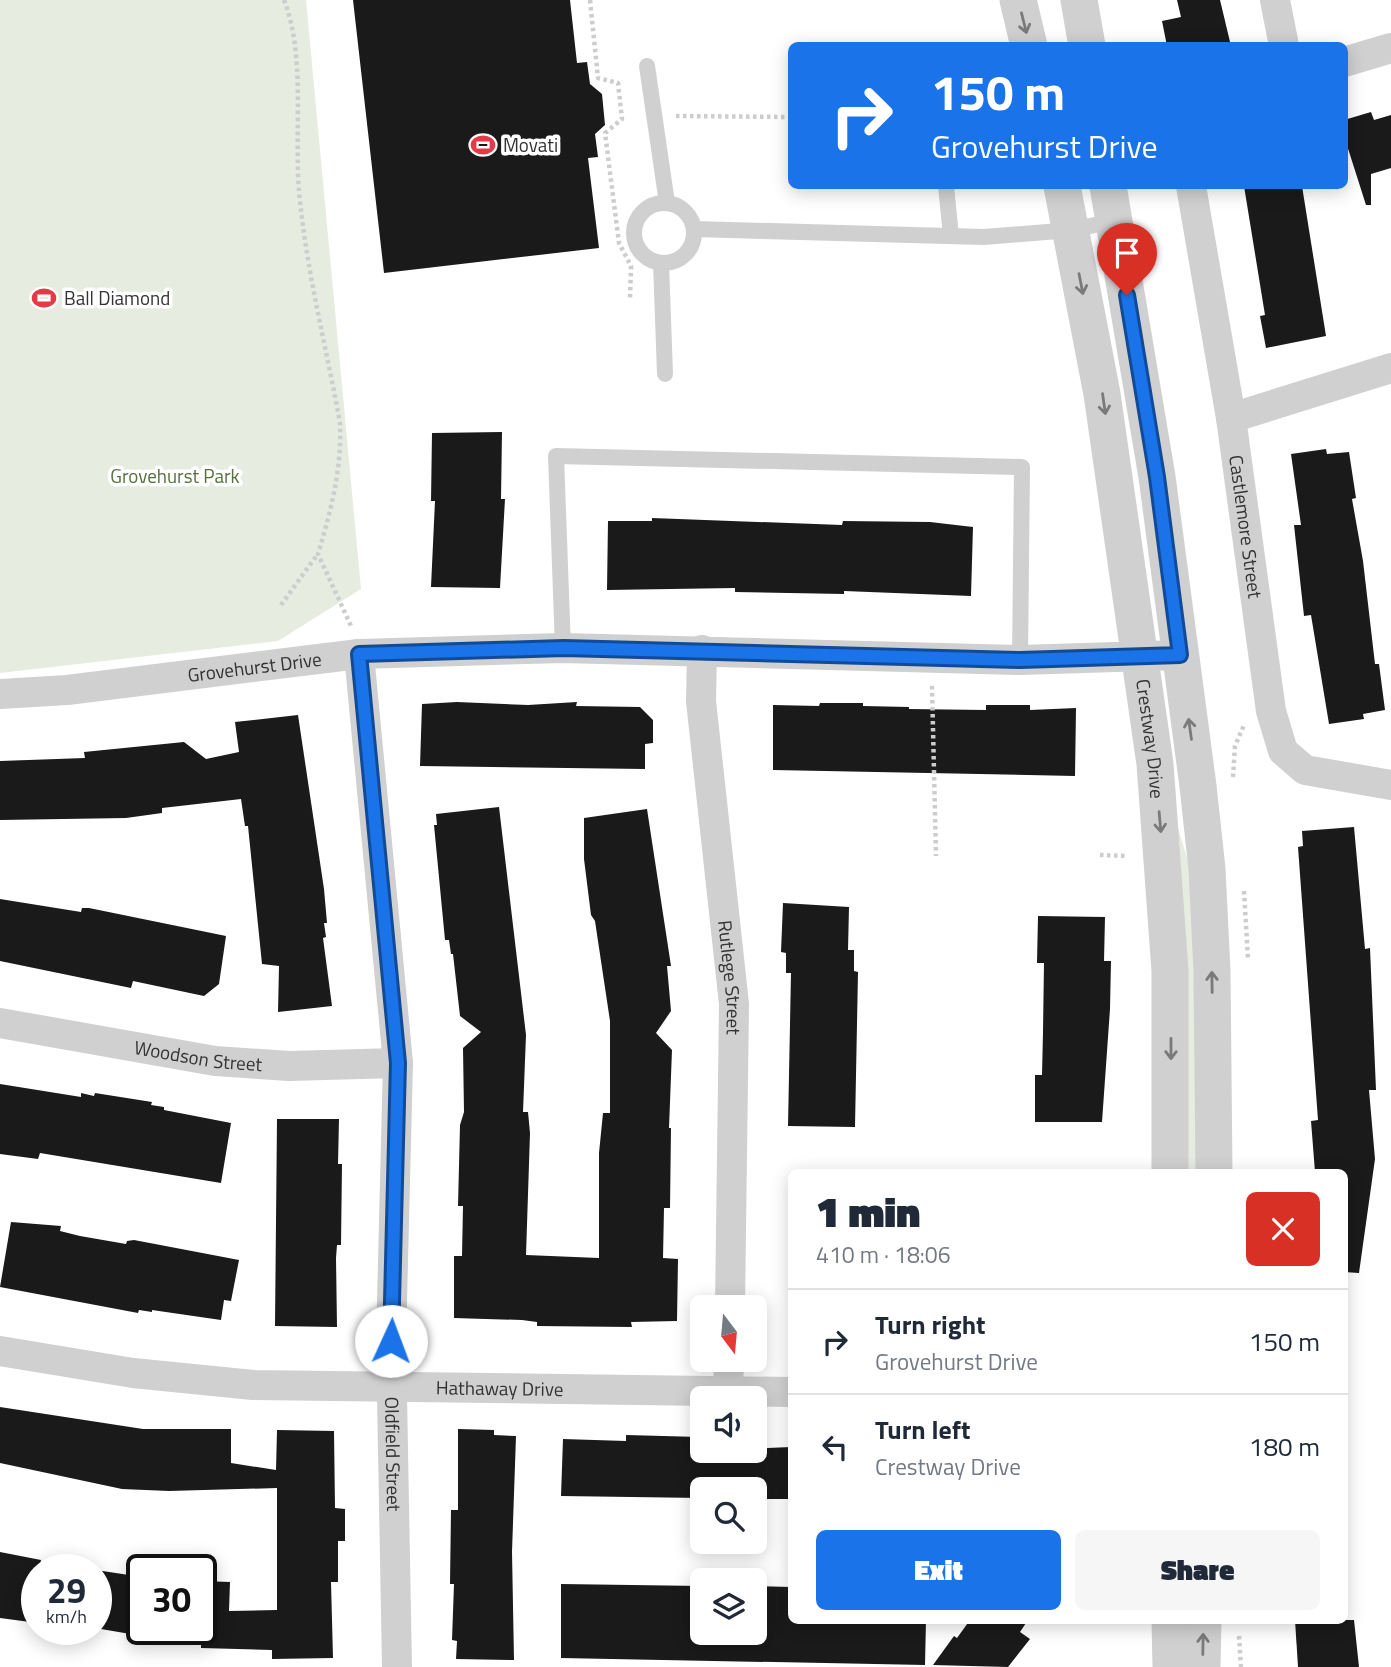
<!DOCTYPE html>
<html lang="en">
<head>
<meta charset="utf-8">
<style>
	:root { --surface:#fff; --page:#f6f6f7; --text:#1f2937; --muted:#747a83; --line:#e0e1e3; --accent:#1a73e8 }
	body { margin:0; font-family:"Titillium Web",sans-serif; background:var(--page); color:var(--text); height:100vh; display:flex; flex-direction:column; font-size:26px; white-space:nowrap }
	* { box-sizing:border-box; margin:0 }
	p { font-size:23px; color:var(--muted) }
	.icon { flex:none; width:38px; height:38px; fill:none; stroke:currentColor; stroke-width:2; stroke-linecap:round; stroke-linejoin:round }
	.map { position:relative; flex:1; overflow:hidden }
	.side { position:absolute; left:788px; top:1169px; width:560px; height:455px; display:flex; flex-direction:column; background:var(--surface); border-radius:10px; box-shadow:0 4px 18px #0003 }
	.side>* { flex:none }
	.top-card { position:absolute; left:788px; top:42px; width:560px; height:147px; border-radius:10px; box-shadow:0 4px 18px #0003; background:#1a73e8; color:#fff; overflow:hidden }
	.needle { width:46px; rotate:164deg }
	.tools { position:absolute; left:690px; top:1295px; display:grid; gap:14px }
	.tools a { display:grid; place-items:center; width:77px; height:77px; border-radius:10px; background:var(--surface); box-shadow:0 4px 18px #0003; font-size:35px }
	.speed { position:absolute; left:21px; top:1554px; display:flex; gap:14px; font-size:35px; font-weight:700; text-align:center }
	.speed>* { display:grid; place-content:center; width:91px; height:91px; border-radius:50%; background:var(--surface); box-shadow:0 4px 18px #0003; line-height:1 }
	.speed small { font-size:18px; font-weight:400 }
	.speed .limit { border:4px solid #111; border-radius:10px; background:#fff; color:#111 }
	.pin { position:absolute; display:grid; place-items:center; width:60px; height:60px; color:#fff; margin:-72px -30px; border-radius:50% 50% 50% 0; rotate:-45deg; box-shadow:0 0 7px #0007 }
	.pin .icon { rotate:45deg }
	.me { position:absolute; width:77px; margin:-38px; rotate:2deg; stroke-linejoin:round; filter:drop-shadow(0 0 5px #0008) }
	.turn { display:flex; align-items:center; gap:24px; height:147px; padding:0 28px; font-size:32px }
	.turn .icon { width:91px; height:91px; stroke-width:2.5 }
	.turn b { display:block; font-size:49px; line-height:60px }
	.round { display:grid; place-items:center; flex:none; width:74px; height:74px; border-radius:10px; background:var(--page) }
	.overview { display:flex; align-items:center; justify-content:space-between; height:119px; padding:0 28px }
	h1 { font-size:42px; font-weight:800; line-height:52px }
	.button { display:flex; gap:14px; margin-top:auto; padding:14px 28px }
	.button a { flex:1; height:80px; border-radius:10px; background:var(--accent); color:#fff; font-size:28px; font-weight:800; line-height:80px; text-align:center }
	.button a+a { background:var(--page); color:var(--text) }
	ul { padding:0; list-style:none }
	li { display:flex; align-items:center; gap:21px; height:105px; padding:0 28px; border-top:2px solid var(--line) }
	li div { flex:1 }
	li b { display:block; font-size:26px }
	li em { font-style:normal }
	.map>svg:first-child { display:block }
</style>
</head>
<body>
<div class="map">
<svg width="1391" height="1667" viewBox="0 0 1391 1667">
	<rect width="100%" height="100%" fill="#fff"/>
	<!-- green -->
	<g fill="#e6ecdf">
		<polygon points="0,0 306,0 361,589 278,641 0,673"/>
		<polygon points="1176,821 1193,878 1199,1172 1180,1172"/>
	</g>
	<!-- building -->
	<g fill="#1a1a1a">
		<polygon points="353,0 570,0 577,63 587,62 590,84 602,94 605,125 595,134 598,157 588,158 599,248 384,273"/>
		<polygon points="1177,0 1220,0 1231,46 1167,46 1162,21 1181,17"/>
		<polygon points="1371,112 1374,120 1391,115 1391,168 1371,174 1371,205 1366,205 1344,136 1344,120"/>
		<polygon points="1244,186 1302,186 1326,336 1266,348 1260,316 1265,315"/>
		<polygon points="502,432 501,499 505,499 500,588 431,587 435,501 431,501 432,433"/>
		<polygon points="1326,449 1327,454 1349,452 1356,498 1352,499 1363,561 1375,664 1379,664 1385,710 1363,714 1364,719 1329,724 1311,615 1304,616 1294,525 1301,525 1291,454"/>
		<polygon points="652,518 842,525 843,521 930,522 973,527 971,596 844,591 844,594 735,592 735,588 607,590 608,521 652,521"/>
		<polygon points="457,702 528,705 577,702 576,706 640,707 653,720 653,743 645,744 645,769 420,766 422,704"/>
		<polygon points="820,703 863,703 863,706 909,707 909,709 986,710 986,705 1030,705 1030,710 1076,708 1075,776 773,770 773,705 819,706"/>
		<polygon points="298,715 324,889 327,923 324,923 326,937 323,938 332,1006 278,1012 279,966 262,964 248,826 245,826 241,799 162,808 162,813 126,818 0,820 0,761 85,758 84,752 184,742 206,759 239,752 235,722"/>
		<polygon points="499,807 526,1035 523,1112 528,1112 530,1133 526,1255 599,1258 599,1153 603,1113 610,1113 610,1021 595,921 591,915 584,859 584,818 647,809 671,966 667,966 671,1011 656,1033 672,1050 669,1128 671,1128 670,1208 664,1208 663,1258 678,1259 677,1321 631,1322 632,1327 537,1326 537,1322 522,1320 454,1318 454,1256 462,1256 463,1206 458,1206 460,1125 464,1112 463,1048 481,1032 460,1016 453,954 451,954 449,940 445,940 434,825 437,825 436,814"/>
		<polygon points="1354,827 1365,949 1370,948 1376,1090 1369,1090 1375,1159 1359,1273 1344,1272 1344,1172 1315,1172 1311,1121 1318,1120 1298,847 1303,846 1302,831"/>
		<polygon points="0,899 81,912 82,908 89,908 226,936 219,984 204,996 133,981 131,988 0,961"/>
		<polygon points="783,903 849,907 848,950 854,950 854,971 858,972 855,1127 788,1126 791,973 786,973 786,953 781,952"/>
		<polygon points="1038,916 1105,917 1104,961 1111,961 1110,1009 1102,1122 1035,1122 1035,1075 1042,1075 1043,1032 1044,963 1037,963"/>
		<polygon points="0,1084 81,1097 81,1093 94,1096 95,1093 152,1102 151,1105 164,1107 164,1110 231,1123 221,1183 40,1153 38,1159 0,1154"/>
		<polygon points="277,1119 339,1119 338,1164 342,1164 341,1245 337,1245 336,1258 337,1327 275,1326"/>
		<polygon points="11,1222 61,1226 60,1231 80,1236 126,1244 127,1241 134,1240 239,1260 231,1301 224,1300 221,1320 152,1310 152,1312 139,1310 138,1313 0,1287"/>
		<polygon points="0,1407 143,1429 231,1429 231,1463 276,1470 277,1430 334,1431 335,1508 345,1509 345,1541 338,1541 338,1582 331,1582 333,1658 272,1659 272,1650 201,1648 201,1581 230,1582 229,1611 277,1610 277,1488 169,1491 122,1489 0,1463"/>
		<polygon points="458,1429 494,1430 494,1435 516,1436 512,1552 514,1660 456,1659 457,1641 452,1640 454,1584 450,1584 451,1510 458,1510"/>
		<polygon points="626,1435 700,1437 702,1451 791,1447 791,1499 754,1499 754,1489 702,1489 702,1498 561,1496 563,1439 626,1441"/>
		<polygon points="0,1552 41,1560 30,1622 0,1618"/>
		<polygon points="96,1570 142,1577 142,1636 101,1629 102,1626 96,1625"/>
		<polygon points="561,1584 702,1586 702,1633 754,1633 754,1586 791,1587 791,1620 926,1620 925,1665 561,1658"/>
		<polygon points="970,1620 1028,1620 1020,1632 1030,1639 1008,1667 933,1665 954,1636 957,1638"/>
		<polygon points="1295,1620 1354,1620 1359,1667 1298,1667"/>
	</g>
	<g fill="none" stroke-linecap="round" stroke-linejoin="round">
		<!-- path -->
		<g stroke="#cdcdcd" stroke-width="4.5" stroke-dasharray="3.5 3.5" stroke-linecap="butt">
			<path d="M 284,0 C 306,56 294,132 299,191 C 306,269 326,346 340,423 C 342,468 331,511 318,554 L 351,626"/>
			<polyline points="590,0 598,78 618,83 622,119 605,133 619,243 631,266 630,298"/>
			<polyline points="676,116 791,117"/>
			<polyline points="281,605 317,555"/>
			<polyline points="932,686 936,856"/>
			<polyline points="1233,777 1235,746 1244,725"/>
			<polyline points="1100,855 1128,856"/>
			<polyline points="1244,891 1248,959"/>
			<polyline points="1239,1636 1241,1667"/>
		</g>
		<!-- service -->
		<g stroke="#d0d0d0" stroke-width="16">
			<polyline points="647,66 667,203"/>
			<polyline points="946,186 951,236"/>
			<circle cx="664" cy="233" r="30"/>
			<polyline points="694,229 984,237 1071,230 1114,221"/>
			<polyline points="661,263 665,374"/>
			<polyline points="563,648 556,456 1022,467 1020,660"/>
		</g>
		<!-- minor -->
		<g stroke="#d0d0d0" stroke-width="30">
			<polyline points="1275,0 1284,46"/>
			<polyline points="1344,62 1391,48"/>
			<path id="s1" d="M 1191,186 L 1231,418 L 1271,711 L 1283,751 L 1305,770 L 1391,785"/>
			<polyline points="1231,418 1391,368"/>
			<path id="s2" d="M 702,650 L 701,701 L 734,1004 L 730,1307"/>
			<path id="s3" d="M 359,654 L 398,1063 L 391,1341 L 397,1667"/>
			<path id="s4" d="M 0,694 L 67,690 L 359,654 L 563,648 L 1020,660 L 1180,655"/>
			<path id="s5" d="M 0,1023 L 215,1061 L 289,1066 L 398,1063"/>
			<path id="s6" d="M 0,1351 L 133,1373 L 253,1385 L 791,1392"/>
			<polyline points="728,1390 729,1360"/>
		</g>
		<!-- tertiary -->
		<g stroke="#d0d0d0" stroke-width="37">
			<polyline points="1018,0 1029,46"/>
			<polyline points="1079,0 1087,46"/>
			<path id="s7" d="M 1062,186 L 1102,394 L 1155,764 L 1170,971 L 1170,1172"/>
			<polyline points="1108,186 1157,477 1198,786 1207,869 1212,971 1214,1172"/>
			<polyline points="1170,1620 1171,1667"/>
			<polyline points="1202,1667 1203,1620"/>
		</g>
	</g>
	<!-- one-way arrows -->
	<defs><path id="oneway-shaft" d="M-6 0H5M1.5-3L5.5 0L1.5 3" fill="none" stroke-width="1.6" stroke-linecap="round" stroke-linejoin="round" transform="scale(1.75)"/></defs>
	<g stroke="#7a7a7a">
		<use href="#oneway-shaft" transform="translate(1024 23) rotate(76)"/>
		<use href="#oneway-shaft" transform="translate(1081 284) rotate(79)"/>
		<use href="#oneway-shaft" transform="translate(1104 404) rotate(82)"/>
		<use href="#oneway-shaft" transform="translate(1190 729) rotate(-98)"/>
		<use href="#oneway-shaft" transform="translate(1160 822) rotate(85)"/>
		<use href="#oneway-shaft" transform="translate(1212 982) rotate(-91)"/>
		<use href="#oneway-shaft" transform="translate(1171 1049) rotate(90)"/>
		<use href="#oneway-shaft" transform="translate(1203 1644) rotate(-89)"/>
	</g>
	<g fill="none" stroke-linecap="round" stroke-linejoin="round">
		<!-- route casing -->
		<g stroke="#114b97" stroke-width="18">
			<polyline id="route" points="391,1341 398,1063 359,654 564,648 1020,660 1180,655 1157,477 1127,295"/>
		</g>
		<!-- route -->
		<use href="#route" stroke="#1a73e8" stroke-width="12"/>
	</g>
	<!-- icons -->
	<defs>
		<g id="stadium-bare" transform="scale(1.89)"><path d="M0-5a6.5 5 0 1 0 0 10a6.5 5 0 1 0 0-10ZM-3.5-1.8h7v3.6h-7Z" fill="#e63946" stroke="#fff" stroke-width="2.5" paint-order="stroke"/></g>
	</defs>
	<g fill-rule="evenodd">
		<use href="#stadium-bare" x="483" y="145"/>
		<use href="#stadium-bare" x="44" y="298"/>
	</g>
	<g text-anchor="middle" stroke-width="7" stroke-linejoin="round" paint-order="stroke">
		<!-- poi labels -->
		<g font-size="19" fill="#333" stroke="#fff" text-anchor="start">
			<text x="503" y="152">Movati</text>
			<text x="64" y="305">Ball Diamond</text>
		</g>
		<!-- park labels -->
		<g font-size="19" fill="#56703f" stroke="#fff">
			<text x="175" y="483">Grovehurst Park</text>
		</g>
		<!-- street labels -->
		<g font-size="19" fill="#333" stroke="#fff">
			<text dy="7" stroke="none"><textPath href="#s1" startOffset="345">Castlemore Street</textPath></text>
			<text dy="7" stroke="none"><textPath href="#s4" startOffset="256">Grovehurst Drive</textPath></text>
			<text dy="7" stroke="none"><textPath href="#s7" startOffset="560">Crestway Drive</textPath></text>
			<text dy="7" stroke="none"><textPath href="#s2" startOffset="329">Rutlege Street</textPath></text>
			<text dy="7" stroke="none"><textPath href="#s5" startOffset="201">Woodson Street</textPath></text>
			<text dy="7" stroke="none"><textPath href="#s6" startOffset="502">Hathaway Drive</textPath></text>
			<text dy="7" stroke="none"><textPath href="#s3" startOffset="802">Oldfield Street</textPath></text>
		</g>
	</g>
</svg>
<div class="tools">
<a><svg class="needle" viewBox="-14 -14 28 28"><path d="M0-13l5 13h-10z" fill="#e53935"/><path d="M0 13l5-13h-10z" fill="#747a83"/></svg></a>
<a><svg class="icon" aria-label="sound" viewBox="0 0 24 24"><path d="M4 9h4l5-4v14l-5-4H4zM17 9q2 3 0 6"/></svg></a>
<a><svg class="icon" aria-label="search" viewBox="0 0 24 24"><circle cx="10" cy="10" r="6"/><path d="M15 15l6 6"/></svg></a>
<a><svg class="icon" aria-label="layers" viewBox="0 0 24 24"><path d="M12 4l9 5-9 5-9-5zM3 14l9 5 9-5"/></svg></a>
</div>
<div class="speed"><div>29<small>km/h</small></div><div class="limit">30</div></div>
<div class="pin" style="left:1127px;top:295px;background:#d93025"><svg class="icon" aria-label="arrive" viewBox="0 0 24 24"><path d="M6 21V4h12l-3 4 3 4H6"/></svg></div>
<svg class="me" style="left:391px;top:1341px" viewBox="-20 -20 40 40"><circle r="19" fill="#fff"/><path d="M0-13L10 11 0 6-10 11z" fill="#1a73e8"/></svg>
<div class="top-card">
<div class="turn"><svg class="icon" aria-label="right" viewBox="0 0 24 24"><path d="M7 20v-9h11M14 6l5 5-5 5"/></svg><div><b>150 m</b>Grovehurst Drive</div></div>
</div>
<section class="side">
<div class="overview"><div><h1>1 min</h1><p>410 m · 18:06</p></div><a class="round" style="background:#d93025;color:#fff"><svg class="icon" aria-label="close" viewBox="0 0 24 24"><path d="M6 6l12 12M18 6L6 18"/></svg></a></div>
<ul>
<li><svg class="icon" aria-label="right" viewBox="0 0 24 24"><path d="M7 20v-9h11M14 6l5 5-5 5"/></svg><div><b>Turn right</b><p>Grovehurst Drive</p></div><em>150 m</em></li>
<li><svg class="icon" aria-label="left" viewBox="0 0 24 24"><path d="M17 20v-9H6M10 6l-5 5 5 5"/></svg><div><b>Turn left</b><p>Crestway Drive</p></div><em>180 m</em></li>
</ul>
<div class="button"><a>Exit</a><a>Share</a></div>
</section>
</div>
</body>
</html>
